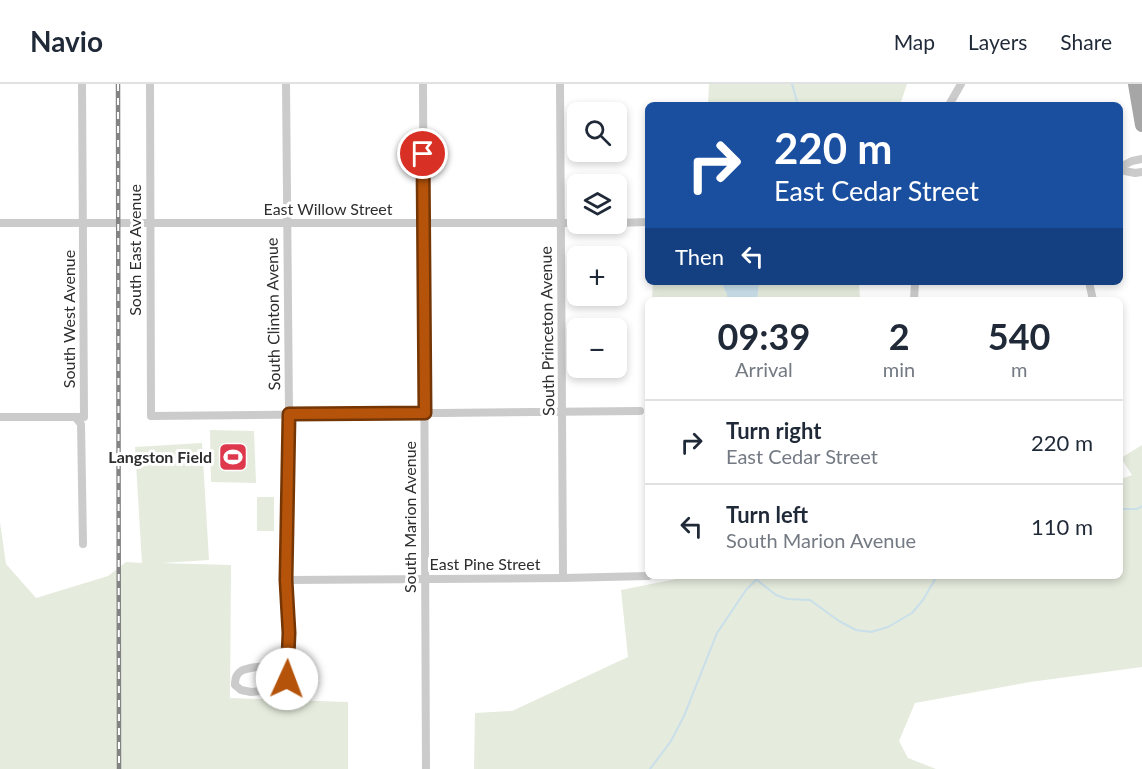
<!DOCTYPE html>
<html lang="en">
<head>
<meta charset="utf-8">
<style>
	:root { --surface:#fff; --page:#f2f2f3; --text:#1f2937; --muted:#747a83; --line:#e0e1e3 }
	body { margin:0; font-family:Lato,sans-serif; background:var(--page); color:var(--text); height:100vh; display:flex; flex-direction:column; font-size:22px; white-space:nowrap }
	* { box-sizing:border-box; margin:0 }
	p { font-size:20px; color:var(--muted) }
	.icon { flex:none; width:33px; height:33px; fill:none; stroke:currentColor; stroke-width:2; stroke-linecap:round; stroke-linejoin:round }
	.map { position:relative; flex:1; overflow:hidden }
	.side { position:absolute; left:645px; top:213px; width:478px; height:282px; display:flex; flex-direction:column; background:var(--surface); border-radius:9px; box-shadow:0 3px 9px #0003 }
	.side>* { flex:none }
	.hud { position:absolute; left:645px; top:18px; width:478px; height:183px; border-radius:9px; box-shadow:0 3px 9px #0003; background:#1a4fa0; color:#fff; overflow:hidden }
	.tools { position:absolute; left:567px; top:18px; display:grid; gap:12px }
	.tools a { display:grid; place-items:center; width:60px; height:60px; border-radius:9px; background:var(--surface); box-shadow:0 3px 9px #0003; font-size:30px }
	.pin { position:absolute; display:grid; place-items:center; width:51px; height:51px; color:#fff; margin:-26px; border:3px solid #fff; border-radius:50%; box-shadow:0 2px 6px #0007 }
	.me { position:absolute; width:66px; margin:-33px; rotate:2deg; stroke-linejoin:round; filter:drop-shadow(0 0 4px #0008) }
	.turn { display:flex; align-items:center; gap:21px; height:126px; padding:0 30px; font-size:27px }
	.turn .icon { width:78px; height:78px; stroke-width:2.5 }
	.turn b { display:block; font-size:42px; line-height:51px }
	.then { display:flex; align-items:center; height:57px; padding:0 30px; background:#0003; gap:12px; font-size:22px }
	.eta { display:flex; justify-content:space-evenly; align-items:center; height:102px; text-align:center }
	.eta b { font-size:36px; font-weight:700; line-height:42px }
	ul { padding:0; list-style:none }
	li { display:flex; align-items:center; gap:18px; height:84px; padding:0 30px; border-top:2px solid var(--line) }
	li div { flex:1 }
	li b { display:block; font-size:22px }
	li em { font-style:normal }
	header { display:flex; align-items:center; gap:36px; box-sizing:border-box; height:84px; padding:0 30px; background:var(--surface); border-bottom:2px solid var(--line) }
	header strong { font-size:28px }
	nav { display:flex; gap:33px; margin-inline-start:auto; font-size:21px }
	.map>svg:first-child { display:block }
</style>
</head>
<body>
<header>
<strong>Navio</strong>
<nav><a>Map</a><a>Layers</a><a>Share</a></nav>
</header>
<div class="map">
<svg width="1142" height="685" viewBox="0 0 1142 685">
	<rect width="100%" height="100%" fill="#fff"/>
	<!-- green -->
	<g fill="#e5ebdd">
		<polygon points="709,0 907,0 900,21 708,21"/>
		<polygon points="653,198 859,198 860,216 652,216"/>
		<polygon points="210,346 254,347 256,399 211,398"/>
		<polygon points="202,359 209,476 161,479 231,481 230,614 348,618 348,685 0,685 0,438 6,480 36,514 108,492 126,478 142,479 135,363"/>
		<polygon points="1142,361 1142,583 1030,598 915,619 899,657 908,674 936,685 474,685 475,629 512,627 628,573 621,506 691,492 1120,492 1121,395 1132,391 1121,374"/>
		<rect x="257" y="413" width="17" height="34"/>
	</g>
	<!-- water -->
	<polygon fill="#c9dfea" points="721,198 759,198 757,216 727,216 727,210"/>
	<g fill="none" stroke-linecap="round" stroke-linejoin="round">
		<!-- stream -->
		<g stroke="#c9dfea" stroke-width="2">
			<polyline points="792,0 798,21"/>
			<polyline points="1120,425 1137,425 1142,422"/>
			<polyline points="757,496 776,511 787,515 810,516 839,537 856,546 871,548 888,543 912,529 923,516 937,492"/>
			<polyline points="650,685 671,657 684,632 717,549 746,506 760,492"/>
		</g>
		<!-- street -->
		<g stroke="#cbcbcb" stroke-width="8">
			<polyline points="150,0 151,332 640,327"/>
			<path d="M 286,0 L 289,330 L 287,496 L 289,549 L 287,595 L 281,602 L 271,606 L 251,608 L 241,606 L 235,601 C 234,581 254,585 268,581 C 277,578 282,573 288,567"/>
			<polyline points="423,0 426,685"/>
			<polyline points="560,0 563,494"/>
			<polyline points="949,21 961,0"/>
			<polyline points="1120,83 1132,77 1142,75"/>
			<polyline points="1120,86 1135,89 1142,88"/>
			<polyline points="0,139 578,139"/>
			<polyline points="616,139 648,138"/>
			<polyline points="1089,198 1093,216"/>
			<polyline points="914,216 915,198"/>
			<polyline points="0,333 84,333 82,0"/>
			<polyline points="75,333 81,340 83,460"/>
			<polyline points="287,496 563,494 648,492"/>
		</g>
		<!-- primary -->
		<polyline stroke="#a6a6a6" stroke-width="14" points="1135,0 1142,41"/>
		<!-- rail casing -->
		<g stroke="#838383" stroke-width="4.5">
			<polyline id="rail" points="118,0 119,685"/>
		</g>
		<!-- rail -->
		<use href="#rail" stroke="#fff" stroke-width="2" stroke-dasharray="7" stroke-linecap="butt"/>
	</g>
	<g fill="none" stroke-linecap="round" stroke-linejoin="round">
		<!-- route casing -->
		<g stroke="#753606" stroke-width="15">
			<polyline id="route" points="287,595 289,549 286,496 289,330 425,329 423,70"/>
		</g>
		<!-- route -->
		<use href="#route" stroke="#b45309" stroke-width="10"/>
	</g>
	<!-- icons -->
	<defs>
		<g id="stadium-square" transform="scale(1.5)"><rect x="-9" y="-9" width="18" height="18" rx="4" fill="#de384c" stroke="#fff"/><path d="M0-5a6.5 5 0 1 0 0 10a6.5 5 0 1 0 0-10ZM-3.5-1.8h7v3.6h-7Z" fill="#fff"/></g>
	</defs>
	<g fill-rule="evenodd">
		<use href="#stadium-square" x="233" y="373"/>
	</g>
	<g text-anchor="middle" stroke-width="6" stroke-linejoin="round" paint-order="stroke">
		<!-- street labels -->
		<g font-size="16" fill="#2e2e2e" stroke="#fff">
			<text x="328" y="131">East Willow Street</text>
			<text transform="translate(135 166) rotate(-90)" y="6">South East Avenue</text>
			<text transform="translate(273 230) rotate(-91)" y="6">South Clinton Avenue</text>
			<text transform="translate(69 235) rotate(-90)" y="6">South West Avenue</text>
			<text transform="translate(547 247) rotate(-91)" y="6">South Princeton Avenue</text>
			<text transform="translate(410 433) rotate(-90)" y="6">South Marion Avenue</text>
			<text x="485" y="486">East Pine Street</text>
		</g>
		<!-- poi labels -->
		<g font-size="16" font-weight="bold" fill="#2e2e2e" stroke="#fff" text-anchor="end">
			<text x="212" y="379">Langston Field</text>
		</g>
	</g>
</svg>
<div class="tools">
<a><svg class="icon" aria-label="search" viewBox="0 0 24 24"><circle cx="10" cy="10" r="6"/><path d="M15 15l6 6"/></svg></a>
<a><svg class="icon" aria-label="layers" viewBox="0 0 24 24"><path d="M12 4l9 5-9 5-9-5zM3 14l9 5 9-5"/></svg></a>
<a>+</a>
<a>−</a>
</div>
<div class="pin" style="left:423px;top:70px;background:#d93025"><svg class="icon" aria-label="arrive" viewBox="0 0 24 24"><path d="M6 21V4h12l-3 4 3 4H6"/></svg></div>
<svg class="me" style="left:287px;top:595px" viewBox="-20 -20 40 40"><circle r="19" fill="#fff"/><path d="M0-13L10 11 0 6-10 11z" fill="#b45309"/></svg>
<div class="hud">
<div class="turn"><svg class="icon" aria-label="right" viewBox="0 0 24 24"><path d="M7 20v-9h11M14 6l5 5-5 5"/></svg><div><b>220 m</b>East Cedar Street</div></div>
<div class="then">Then<svg class="icon" aria-label="left" viewBox="0 0 24 24"><path d="M17 20v-9H6M10 6l-5 5 5 5"/></svg></div>
</div>
<section class="side">
<div class="eta">
<div><b>09:39</b><p>Arrival</p></div>
<div><b>2</b><p>min</p></div>
<div><b>540</b><p>m</p></div>
</div>
<ul>
<li><svg class="icon" aria-label="right" viewBox="0 0 24 24"><path d="M7 20v-9h11M14 6l5 5-5 5"/></svg><div><b>Turn right</b><p>East Cedar Street</p></div><em>220 m</em></li>
<li><svg class="icon" aria-label="left" viewBox="0 0 24 24"><path d="M17 20v-9H6M10 6l-5 5 5 5"/></svg><div><b>Turn left</b><p>South Marion Avenue</p></div><em>110 m</em></li>
</ul>
</section>
</div>
</body>
</html>
